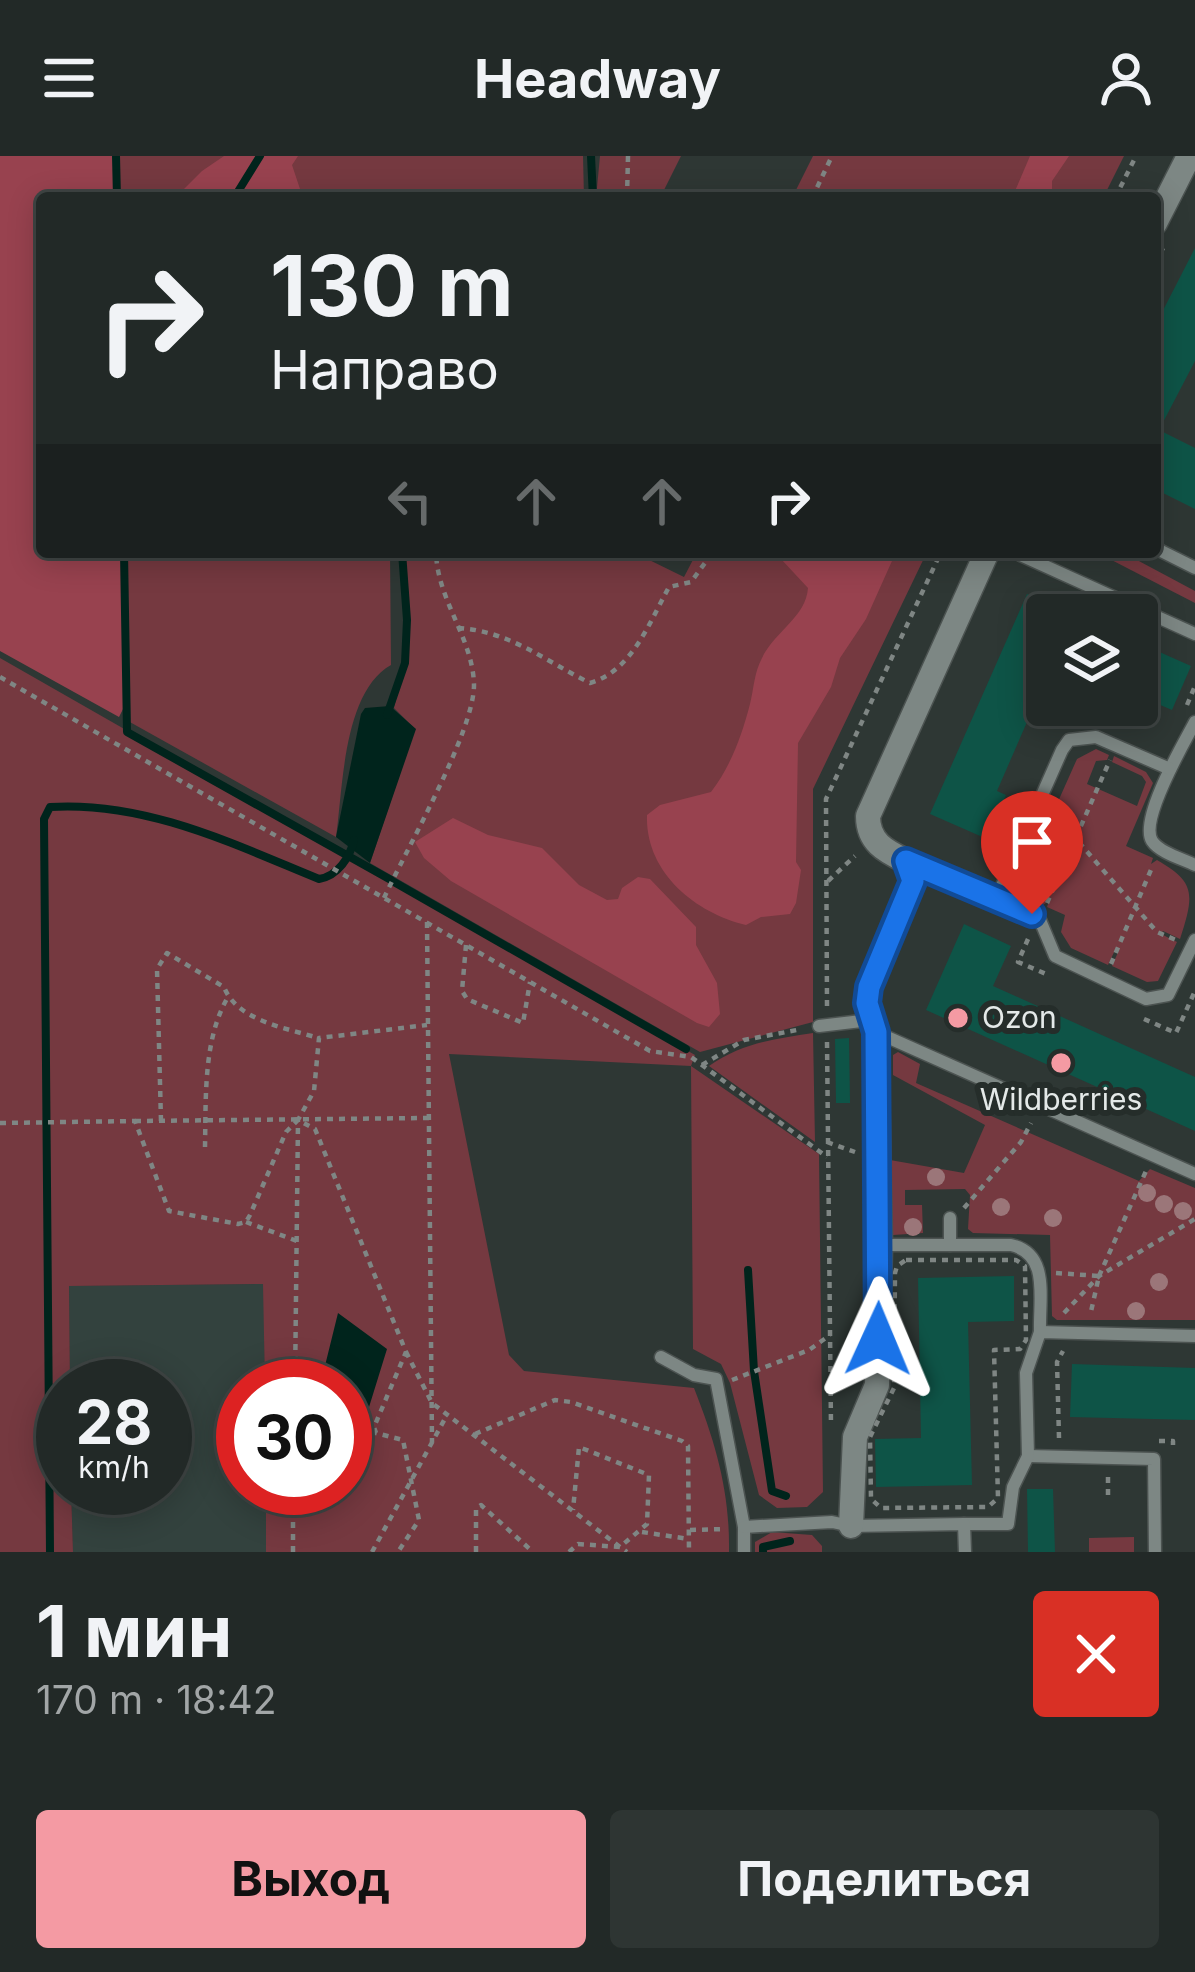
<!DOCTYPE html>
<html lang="ru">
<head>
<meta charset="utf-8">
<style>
	:root { --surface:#222927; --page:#2e3533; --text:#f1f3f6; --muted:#a2a6a7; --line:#3f4544; --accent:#f49aa3 }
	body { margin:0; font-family:Inter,sans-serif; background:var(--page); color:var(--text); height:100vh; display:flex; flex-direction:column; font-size:45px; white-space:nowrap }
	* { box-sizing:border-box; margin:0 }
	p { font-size:39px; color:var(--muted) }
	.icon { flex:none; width:66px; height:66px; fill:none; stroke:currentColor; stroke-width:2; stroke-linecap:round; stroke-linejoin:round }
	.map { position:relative; height:1396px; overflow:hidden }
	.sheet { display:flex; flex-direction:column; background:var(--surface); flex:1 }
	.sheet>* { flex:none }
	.top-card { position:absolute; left:36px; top:36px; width:1125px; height:366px; border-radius:12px; box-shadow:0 6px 30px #0003,0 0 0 3px var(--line); background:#222927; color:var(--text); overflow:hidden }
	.fabs { position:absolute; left:1026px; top:438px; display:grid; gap:24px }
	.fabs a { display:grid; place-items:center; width:132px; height:132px; border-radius:12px; background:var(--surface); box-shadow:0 6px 30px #0003,0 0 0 3px var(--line); font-size:60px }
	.speed { position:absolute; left:36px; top:1203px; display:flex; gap:24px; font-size:60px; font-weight:700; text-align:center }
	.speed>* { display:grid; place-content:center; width:156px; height:156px; border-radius:50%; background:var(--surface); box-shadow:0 6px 30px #0003,0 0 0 3px var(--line); line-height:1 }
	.speed small { font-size:30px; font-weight:400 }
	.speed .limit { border:18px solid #d22; background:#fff; color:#111 }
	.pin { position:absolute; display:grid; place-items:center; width:102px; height:102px; color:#fff; margin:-123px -51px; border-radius:50% 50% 50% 0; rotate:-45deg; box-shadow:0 0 12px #0007 }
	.pin .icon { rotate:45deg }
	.me { position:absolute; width:132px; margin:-66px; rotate:1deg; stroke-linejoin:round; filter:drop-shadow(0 0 9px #0008) }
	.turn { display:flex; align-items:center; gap:42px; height:252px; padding:0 36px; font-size:54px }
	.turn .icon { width:156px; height:156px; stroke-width:2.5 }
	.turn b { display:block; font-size:84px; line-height:102px }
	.lanes { display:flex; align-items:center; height:114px; padding:0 36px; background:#0003; justify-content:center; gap:60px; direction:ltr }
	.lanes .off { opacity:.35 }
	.round { display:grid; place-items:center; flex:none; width:126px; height:126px; border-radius:12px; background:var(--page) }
	.summary { display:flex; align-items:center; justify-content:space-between; height:204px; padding:0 36px }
	h1 { font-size:72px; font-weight:700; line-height:90px }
	.cta { display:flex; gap:24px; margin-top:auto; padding:24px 36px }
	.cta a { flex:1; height:138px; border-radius:12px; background:var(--accent); color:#111; font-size:48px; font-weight:700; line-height:138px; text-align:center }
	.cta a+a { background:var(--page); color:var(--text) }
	header { display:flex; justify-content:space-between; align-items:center; height:156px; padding:0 36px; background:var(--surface); font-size:54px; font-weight:700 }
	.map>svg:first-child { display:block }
</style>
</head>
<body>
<header><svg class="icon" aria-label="menu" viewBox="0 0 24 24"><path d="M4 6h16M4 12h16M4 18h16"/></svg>Headway<svg class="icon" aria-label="person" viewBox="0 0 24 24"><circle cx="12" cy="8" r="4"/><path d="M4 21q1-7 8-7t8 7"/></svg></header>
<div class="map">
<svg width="1195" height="1396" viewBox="0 0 1195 1396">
	<rect width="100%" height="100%" fill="#2e3734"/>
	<!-- built -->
	<polygon fill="#33423e" points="264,1128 265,1230 243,1230 243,1332 266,1332 266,1396 73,1396 71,1332 165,1332 165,1230 70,1230 69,1130"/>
	<!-- green -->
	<g fill="#753940">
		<polygon points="113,0 583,0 584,42 114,42"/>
		<polygon points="600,0 681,0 660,42 596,42"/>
		<polygon points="813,0 1124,0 1103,42 792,42"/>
		<path d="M 122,396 L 390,396 L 391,509 C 343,536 343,632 336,681 L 128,565 Z"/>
		<polygon points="402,396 633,396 684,421 697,396 927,396 813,633 813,866 700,896 370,707 415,573 394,552 405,507 407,464"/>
		<polygon points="1096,396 1122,396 1195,435 1195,447"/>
		<path d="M 0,502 L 695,899 L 691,910 L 819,998 L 823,1336 L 807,1351 L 777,1352 L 759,1339 L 730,1227 L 721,1208 L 693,1193 L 691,910 L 449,898 L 509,1199 L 524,1215 L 694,1232 C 716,1288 730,1336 729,1396 L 266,1396 L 266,1332 L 345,1332 L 345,1230 L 265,1230 L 263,1128 L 69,1130 L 70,1230 L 63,1230 L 63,1332 L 71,1332 L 73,1396 L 0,1396 Z"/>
		<path d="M 1096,593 L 1109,599 L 1107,604 L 1096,605 L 1087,628 L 1137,650 L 1146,626 L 1142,620 L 1112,606 L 1114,600 L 1146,616 L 1153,627 L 1126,690 L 1153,702 L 1151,708 L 1157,704 C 1195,726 1195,737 1180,783 L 1163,775 L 1161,778 L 1177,786 L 1158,825 L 1147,826 L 1112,810 L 1119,794 L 1116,792 L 1108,809 L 1071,792 L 1061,776 L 1065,759 L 1047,751 L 1049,745 L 1043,749 L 1028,742 L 1023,731 L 1046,672 L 1062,680 L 1065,676 L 1048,668 L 1077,603 Z"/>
		<path d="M 813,877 L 815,986 L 709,910 C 742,887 774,883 813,877 Z"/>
		<polygon points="898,896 920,908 916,927 1139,1025 1150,1013 1195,1032 1195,1164 1057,1164 1052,1160 1050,1079 973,1077 968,1073 970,1039 965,1033 905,1034 905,1049 922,1049 923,1077 893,1079 890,1004 964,1017 985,969 893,919 893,899"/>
		<polygon points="772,1376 812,1379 822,1390 822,1396 755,1396 755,1386"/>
		<polygon points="1134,1381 1134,1396 1089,1396 1089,1382"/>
	</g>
	<!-- forest -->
	<g fill="#98424f">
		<polygon points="0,0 113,0 114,42 42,42 42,396 122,396 126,547 119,561 0,495"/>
		<polygon points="224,0 298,0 292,9 303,42 175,42 202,15"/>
		<polygon points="1030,0 1069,0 1052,25 1052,42 1012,42"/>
		<path d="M 784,396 L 896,396 L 866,463 L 840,502 L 831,531 L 798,587 L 796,706 L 801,714 L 796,747 L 790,758 L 761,761 L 746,769 C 695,757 645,716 647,659 L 660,649 L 711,636 C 731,610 742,579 750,548 C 754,532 754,517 762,502 C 775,475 806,461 808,432 L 781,403 Z"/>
		<polygon points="453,662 488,679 542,692 579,729 607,744 618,743 622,732 638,721 650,723 696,771 696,789 717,827 720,858 709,871 697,867 451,725 424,702 415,686"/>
	</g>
	<!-- water -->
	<g fill="#00241c">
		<polygon points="390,550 416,573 370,707 336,681 361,558 365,552"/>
		<polygon points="338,1157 387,1193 365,1264 345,1257 345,1230 320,1230"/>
	</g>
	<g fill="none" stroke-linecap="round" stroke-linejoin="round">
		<!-- stream -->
		<g stroke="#00241c" stroke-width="8">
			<polyline points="116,0 117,42"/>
			<polyline points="591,0 593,42"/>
			<polyline points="234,42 260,0"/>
			<polyline points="124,396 127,576 391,724"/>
			<polyline points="387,559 405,507 407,464 402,396"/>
			<polyline points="394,726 686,893"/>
			<polyline points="748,1114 754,1215 772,1335 786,1340"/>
			<path d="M 50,1396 L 44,663 L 50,651 C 146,645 233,688 319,723 C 338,720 350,701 354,684"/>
			<polyline points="763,1396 763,1391 790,1385"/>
		</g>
	</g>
	<!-- building -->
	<g fill="#0e5447">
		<polygon points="1195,92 1195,205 1159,274 1195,292 1195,353 1155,333 1155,170"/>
		<polygon points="1027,438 1076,459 1047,459 1047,520 997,635 1006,639 987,683 930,658"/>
		<polygon points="1137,486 1191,510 1172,554 1137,539"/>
		<polygon points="964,768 1011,790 993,830 1195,921 1195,975 926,854"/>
		<polygon points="849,882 850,947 836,947 835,883"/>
		<polygon points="1014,1120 1014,1165 968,1166 972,1329 876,1331 875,1283 921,1282 918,1122"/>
		<polygon points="1072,1208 1195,1212 1195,1264 1070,1261"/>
		<polygon points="1027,1333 1053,1333 1055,1396 1028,1396"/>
	</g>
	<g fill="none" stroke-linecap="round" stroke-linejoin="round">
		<!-- service casing -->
		<g stroke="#4c5351" stroke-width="15">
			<g id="service">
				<polyline points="1155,392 1195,412"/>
				<polyline points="1014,396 1195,478"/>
				<path d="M 1195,566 C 1184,587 1139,663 1152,685 C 1160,697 1183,703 1195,709"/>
				<polyline points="908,706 1032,758 1040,764 1055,800 1146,843 1168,839 1195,784"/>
				<polyline points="997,741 1062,594 1069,584 1096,581 1170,613"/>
				<polyline points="819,870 870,864"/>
				<polyline points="878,877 1195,1018"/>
				<polyline points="950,1062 950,1089"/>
				<path d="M 880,1089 L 1011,1089 C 1050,1098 1039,1141 1040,1176"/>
				<polyline points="661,1201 694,1219 716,1223 744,1371 744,1396"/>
				<polyline points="1028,1300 1154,1303 1155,1396"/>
				<polyline points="964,1368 1008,1368 1013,1331 1028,1300 1026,1217 1040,1176 1195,1180"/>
				<polyline points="744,1371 832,1366 851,1370 964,1368 965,1396"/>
			</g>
		</g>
		<!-- minor casing -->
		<g stroke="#4c5351" stroke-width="27">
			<g id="minor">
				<polyline points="1155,67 1189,0"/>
				<path d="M 851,1370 L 855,1281 L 877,1229 L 880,1089 L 876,876 L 867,847 L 869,831 L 913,725 L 906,705 C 885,695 868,686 868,660 L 987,396"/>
			</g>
		</g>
		<!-- path -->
		<g stroke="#7f8684" stroke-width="4.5" stroke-dasharray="6 6" stroke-linecap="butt">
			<polyline points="627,42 628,0"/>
			<polyline points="812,42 832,0"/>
			<polyline points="1115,42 1136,0"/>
			<polyline points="1155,108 1163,92"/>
			<path d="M 458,472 C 510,475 545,505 590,527 C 632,515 649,467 669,431 L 691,426 L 713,396"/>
			<polyline points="0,521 650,895 691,901 827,1001"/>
			<polyline points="1187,549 1195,530"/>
			<polyline points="1056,568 1064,551 1090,562"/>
			<polyline points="1047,671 1076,683 1157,776 1176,784"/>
			<polyline points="828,725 855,700"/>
			<path d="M 384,742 C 406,694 474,576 474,529 C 473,482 437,444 436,396"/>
			<polyline points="1047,747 1110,604"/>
			<polyline points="427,766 432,1286"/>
			<polyline points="1028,783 1018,806 1046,818"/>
			<polyline points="466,789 462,835 467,843 523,867 530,826"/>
			<polyline points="1111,808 1153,709"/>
			<polyline points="827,850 826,643 941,396"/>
			<polyline points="1144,863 1176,877 1195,835"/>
			<polyline points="827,886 831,1270"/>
			<polyline points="702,909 744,884 802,873"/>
			<polyline points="135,965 429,962"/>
			<path d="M 161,965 L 157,813 L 167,797 L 224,831 C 237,865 287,872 318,882"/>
			<polyline points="0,967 135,965 169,1055 238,1068 246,1066 250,1059 286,976 298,964 315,973 406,1196 374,1271 376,1277 403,1284 419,1364 398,1396"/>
			<polyline points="827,986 855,996"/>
			<path d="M 205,991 C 206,943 203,883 228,841"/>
			<polyline points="964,1052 1021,986 1031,967"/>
			<polyline points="246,1066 297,1085"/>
			<polygon points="906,1104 1016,1104 1025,1110 1026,1184 1020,1193 994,1194 998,1342 988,1351 881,1352 871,1343 870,1281 894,1232 895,1117 897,1110"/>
			<polyline points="1056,1117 1099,1120 1090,1160"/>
			<polyline points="1099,1120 1146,1015"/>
			<polyline points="1064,1157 1099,1120 1195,1063"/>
			<polyline points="406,1196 432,1247 620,1391 647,1368 649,1319 579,1291 573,1354"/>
			<polyline points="295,1217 314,1230"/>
			<polyline points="732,1224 809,1194 830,1179"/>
			<polyline points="295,1230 298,964 314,935 319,882 427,869"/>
			<polyline points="345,1252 374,1271"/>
			<polyline points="475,1278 555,1244 571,1246 682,1285 688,1290 689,1396"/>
			<polyline points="1059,1282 1057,1206 1063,1195"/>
			<polyline points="1159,1285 1173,1285 1173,1295"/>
			<polyline points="1108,1321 1108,1341"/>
			<polyline points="690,1374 726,1373"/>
			<polyline points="642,1376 689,1383"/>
			<polyline points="293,1396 293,1332"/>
			<polyline points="372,1396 447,1259"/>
			<polyline points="476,1396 476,1353 481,1349 533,1396"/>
			<polyline points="569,1396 578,1388 620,1391 627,1396"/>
		</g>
		<!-- service -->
		<use href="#service" stroke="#7d8784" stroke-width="12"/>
		<!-- minor -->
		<use href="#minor" stroke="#7d8784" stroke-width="24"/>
	</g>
	<!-- trees -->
	<g fill="#9b7679">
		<circle cx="936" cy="1021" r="9"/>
		<circle cx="1147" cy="1037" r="9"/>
		<circle cx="1164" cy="1048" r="9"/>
		<circle cx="1001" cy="1051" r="9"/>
		<circle cx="1183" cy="1055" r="9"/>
		<circle cx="1053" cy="1062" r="9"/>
		<circle cx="913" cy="1071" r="9"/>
		<circle cx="1159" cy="1126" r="9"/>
		<circle cx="1136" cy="1155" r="9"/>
	</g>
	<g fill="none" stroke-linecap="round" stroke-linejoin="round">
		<!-- route casing -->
		<g stroke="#114b97" stroke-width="30">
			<polyline id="route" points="878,1183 876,876 867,847 869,831 913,725 906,705 1032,758"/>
		</g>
		<!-- route -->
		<use href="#route" stroke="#1a73e8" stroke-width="21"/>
	</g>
	<!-- markers -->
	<g fill="#f49aa3" stroke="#252d2a" stroke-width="4.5">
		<circle cx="958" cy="862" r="12"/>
		<circle cx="1061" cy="907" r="12"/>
	</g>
	<g text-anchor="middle" stroke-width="12" stroke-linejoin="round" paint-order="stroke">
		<!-- poi labels -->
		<g font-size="30" fill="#e4e9e8" stroke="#252d2a" text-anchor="start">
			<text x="982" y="872">Ozon</text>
			<text x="1061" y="954" text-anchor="middle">Wildberries</text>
		</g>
	</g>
</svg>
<div class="fabs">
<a><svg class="icon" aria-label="layers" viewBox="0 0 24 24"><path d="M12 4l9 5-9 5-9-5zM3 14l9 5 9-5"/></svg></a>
</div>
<div class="speed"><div>28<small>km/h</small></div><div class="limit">30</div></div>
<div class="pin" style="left:1032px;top:758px;background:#d93025"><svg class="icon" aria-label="arrive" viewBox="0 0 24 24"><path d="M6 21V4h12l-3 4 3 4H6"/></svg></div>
<svg class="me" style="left:878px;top:1183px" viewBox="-20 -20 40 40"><path d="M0-17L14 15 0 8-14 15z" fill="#1a73e8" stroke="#fff" stroke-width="4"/></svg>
<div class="top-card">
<div class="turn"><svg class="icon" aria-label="right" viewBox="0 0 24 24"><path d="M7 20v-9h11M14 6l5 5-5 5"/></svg><div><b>130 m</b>Направо</div></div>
<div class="lanes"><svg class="icon off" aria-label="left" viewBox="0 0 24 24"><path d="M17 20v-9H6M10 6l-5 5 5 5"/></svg><svg class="icon off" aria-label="ahead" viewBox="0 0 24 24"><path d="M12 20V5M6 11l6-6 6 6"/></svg><svg class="icon off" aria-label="ahead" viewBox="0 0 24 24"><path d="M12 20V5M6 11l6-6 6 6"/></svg><svg class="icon" aria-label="right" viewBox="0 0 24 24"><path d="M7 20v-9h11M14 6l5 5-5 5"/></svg></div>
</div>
</div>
<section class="sheet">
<div class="summary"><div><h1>1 мин</h1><p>170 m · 18:42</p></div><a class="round" style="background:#d93025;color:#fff"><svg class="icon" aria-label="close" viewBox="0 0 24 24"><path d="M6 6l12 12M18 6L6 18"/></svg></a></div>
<div class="cta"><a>Выход</a><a>Поделиться</a></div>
</section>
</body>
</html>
